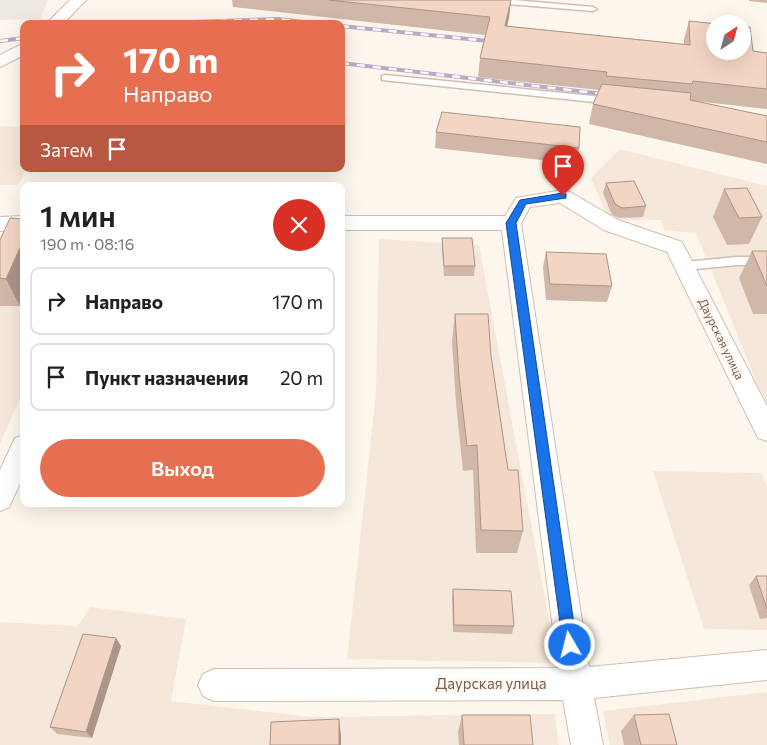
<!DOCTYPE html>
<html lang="ru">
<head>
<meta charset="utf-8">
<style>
	:root { --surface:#fff; --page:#f2f2f2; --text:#202124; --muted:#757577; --line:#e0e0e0; --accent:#e76f51 }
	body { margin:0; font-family:Commissioner,sans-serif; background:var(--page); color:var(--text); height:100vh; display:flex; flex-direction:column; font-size:19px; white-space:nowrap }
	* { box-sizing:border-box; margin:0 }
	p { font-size:16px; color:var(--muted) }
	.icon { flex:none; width:28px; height:28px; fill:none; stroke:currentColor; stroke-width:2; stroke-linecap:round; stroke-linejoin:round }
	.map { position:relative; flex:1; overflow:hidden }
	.sheet { position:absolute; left:20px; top:182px; width:325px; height:325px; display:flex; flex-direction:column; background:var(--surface); border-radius:10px; box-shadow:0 5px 20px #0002 }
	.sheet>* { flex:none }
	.guide { position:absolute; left:20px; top:20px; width:325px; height:152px; border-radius:10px; box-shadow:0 5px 20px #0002; background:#e76f51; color:#fff; overflow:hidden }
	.needle { width:32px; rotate:36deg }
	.buttons { position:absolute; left:706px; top:15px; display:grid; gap:10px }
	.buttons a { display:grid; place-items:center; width:45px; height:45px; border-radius:50%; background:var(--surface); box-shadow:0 5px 20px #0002; font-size:25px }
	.pin { position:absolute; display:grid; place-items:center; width:42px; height:42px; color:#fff; margin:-51px -21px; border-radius:50% 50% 50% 0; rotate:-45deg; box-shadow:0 0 5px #0007 }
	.pin .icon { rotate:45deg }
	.me { position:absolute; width:55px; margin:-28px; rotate:352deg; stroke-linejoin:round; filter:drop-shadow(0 0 4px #0008) }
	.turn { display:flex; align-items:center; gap:18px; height:105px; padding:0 20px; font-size:22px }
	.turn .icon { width:65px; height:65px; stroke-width:2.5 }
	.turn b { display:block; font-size:35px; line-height:42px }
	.then { display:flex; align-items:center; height:48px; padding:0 20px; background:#0003; gap:10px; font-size:19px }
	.round { display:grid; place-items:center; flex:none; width:52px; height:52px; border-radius:26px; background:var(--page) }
	.head { display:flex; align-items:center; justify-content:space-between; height:85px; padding:0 20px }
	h1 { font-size:30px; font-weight:600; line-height:38px }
	.cta { display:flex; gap:10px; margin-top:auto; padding:10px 20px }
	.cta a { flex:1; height:58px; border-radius:30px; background:var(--accent); color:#fff; font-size:20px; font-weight:600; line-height:58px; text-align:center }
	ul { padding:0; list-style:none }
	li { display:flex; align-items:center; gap:15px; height:68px; margin:0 10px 8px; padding:0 10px; border:2px solid var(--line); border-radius:10px }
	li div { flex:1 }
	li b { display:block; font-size:19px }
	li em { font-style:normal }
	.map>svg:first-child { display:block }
</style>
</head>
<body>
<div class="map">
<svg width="767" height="745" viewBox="0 0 767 745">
	<rect width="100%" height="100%" fill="#fdf6ec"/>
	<!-- residential -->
	<g fill="#f5e8da">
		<polygon points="0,126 24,127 24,169 27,169 18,185 0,185"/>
		<polygon points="620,149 767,186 767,402 757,383 696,233 664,230 661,220 609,220 591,178"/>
		<polygon points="24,237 24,388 0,444 0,238"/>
		<polygon points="379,239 479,245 557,663 347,659 376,392"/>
		<polygon points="653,471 761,473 767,486 767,630 704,629"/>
		<polygon points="90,607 186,619 171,701 312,717 555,714 559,745 0,745 0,622 78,626"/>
		<polygon points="767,692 767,745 610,745 603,711"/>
	</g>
	<!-- industrial -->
	<polygon fill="#efe9e4" points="0,0 48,0 40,19 0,20"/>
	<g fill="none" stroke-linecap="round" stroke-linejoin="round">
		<!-- service casing -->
		<g stroke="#d1beb0" stroke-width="3">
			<g id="service">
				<polygon points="480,0 513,0 593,7 597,9 593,11 484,2"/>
				<polygon points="385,75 613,98 618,101 613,104 382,80 382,76"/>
				<polygon points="737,257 767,257 767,265 737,265 685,270 679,266 685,262"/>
			</g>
		</g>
		<!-- minor casing -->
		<g stroke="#d1beb0" stroke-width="2">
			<g id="minor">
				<polygon points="70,0 86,0 63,24 46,24"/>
				<polygon points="24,43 24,55 0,67 0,55"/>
				<polygon points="563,190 570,192 618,220 682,242 767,406 767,441 758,438 667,252 604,230 560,203 530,207 521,223 589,667 767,650 767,680 594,698 603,745 571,745 563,700 214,701 203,696 198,685 203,674 214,669 558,668 502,230 341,230 341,216 505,216 516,198"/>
				<polygon points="24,216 24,230 0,231 0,217"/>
				<polygon points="24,435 24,475 9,507 0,511 0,470 15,438"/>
			</g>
		</g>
		<!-- service -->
		<use href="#service" fill="#fff" fill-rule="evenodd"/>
		<!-- minor -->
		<use href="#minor" fill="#fff" fill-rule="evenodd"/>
		<!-- rail casing -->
		<g stroke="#b9a8c9" stroke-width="4">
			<g id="rail">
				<polyline points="138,24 278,19 322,24"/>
				<polyline points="341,26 498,42"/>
				<polyline points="0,41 24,38"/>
				<polyline points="341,63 612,95"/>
			</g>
		</g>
		<!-- rail -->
		<use href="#rail" stroke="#fffaf3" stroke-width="2.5" stroke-dasharray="8" stroke-linecap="butt"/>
	</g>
	<!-- wall -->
	<g fill="#d1b7a8">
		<polygon points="232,0 511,0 507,26 684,44 684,39 689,21 753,51 767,53 767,109 695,101 767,116 767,164 589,124 593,104 599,90 478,77 480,58 485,35 233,7"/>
		<polygon points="749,0 767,0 767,3 749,1"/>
		<polygon points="436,132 579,148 576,164 435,148"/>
		<polygon points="606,183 646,206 643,217 619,218 612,215 603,193"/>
		<polygon points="724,189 762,217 749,244 727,245 713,217"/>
		<polygon points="24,219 24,297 20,306 0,306 0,240"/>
		<polygon points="442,238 475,266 474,276 444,276 442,249"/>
		<polygon points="752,251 767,251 767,314 753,314 739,278"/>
		<polygon points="546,252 612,286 607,302 546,300 543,267"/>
		<polygon points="455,314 491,356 508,470 523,531 517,553 476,553 473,470 463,471 456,403 452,341"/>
		<polygon points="756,576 767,576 767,618 760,619 749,585"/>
		<polygon points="453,589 514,626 512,634 453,632 452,597"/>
		<polygon points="121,646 92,738 57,734 50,727"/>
		<polygon points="462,715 533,745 459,745 458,732"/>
		<polygon points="634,715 677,745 624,745 621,731"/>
	</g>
	<!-- shaded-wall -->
	<g fill="#aa9588">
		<polygon points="511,0 509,18 503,44 505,26"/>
		<polygon points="24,239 24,297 20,306 6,279"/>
		<polygon points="116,638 121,646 92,738 86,732"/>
		<polygon points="339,719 341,736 341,745 339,745"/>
	</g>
	<!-- building -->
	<g fill="#f3d5c3" stroke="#aa9588">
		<polygon points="329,0 511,0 505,26 690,45 689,21 718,24 715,24 715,51 742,51 742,26 750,27 753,51 767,53 767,89 693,81 692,84 606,76 607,72 480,58 490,17"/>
		<polygon points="602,84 691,93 690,100 767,116 767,142 593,104"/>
		<polygon points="442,112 580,127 579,148 436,132"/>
		<polygon points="634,181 646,206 622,208 615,204 606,183"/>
		<polygon points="747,188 762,217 739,218 724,189"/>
		<polygon points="10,218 24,219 24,239 6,279 0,278 0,240"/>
		<polygon points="442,238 472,238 475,266 444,266"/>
		<polygon points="752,251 767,251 767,286"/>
		<polygon points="546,252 606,254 612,286 550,284"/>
		<polygon points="455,314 488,314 491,356 508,470 518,470 523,531 481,530 477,445 467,446 459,377"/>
		<polygon points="756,576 767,576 767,609"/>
		<polygon points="453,589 511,591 514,626 454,625"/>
		<polygon points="83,634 116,638 86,732 50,727"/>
		<polygon points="669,714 677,745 641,745 634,715"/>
		<polygon points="462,715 530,715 533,745 464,745"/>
		<polygon points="339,719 339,745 270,745 271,722"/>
	</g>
	<!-- route -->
	<polygon fill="#1a73e8" stroke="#114b97" points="563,193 566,194 566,198 526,204 516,223 577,645 575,650 570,652 565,650 563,645 506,223 520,200"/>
	<g text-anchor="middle" stroke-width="5" stroke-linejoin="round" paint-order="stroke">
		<!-- street labels -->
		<g font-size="12" fill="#7a5c4d" stroke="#fffaf3">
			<text transform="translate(721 339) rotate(64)" y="4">Даурская улица</text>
		</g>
		<!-- near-street labels -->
		<g font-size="15" fill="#7a5c4d" stroke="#fffaf3">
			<text x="491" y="689">Даурская улица</text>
		</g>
	</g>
</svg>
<div class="buttons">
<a><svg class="needle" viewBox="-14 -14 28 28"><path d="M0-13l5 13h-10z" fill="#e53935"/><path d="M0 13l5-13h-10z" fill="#757577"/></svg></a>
</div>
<div class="pin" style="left:563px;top:196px;background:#d93025"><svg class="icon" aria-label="arrive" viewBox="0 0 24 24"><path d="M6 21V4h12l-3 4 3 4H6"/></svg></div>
<svg class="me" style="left:570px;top:645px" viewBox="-20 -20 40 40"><circle r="17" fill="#1a73e8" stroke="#fff" stroke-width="3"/><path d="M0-11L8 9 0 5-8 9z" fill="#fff"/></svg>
<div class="guide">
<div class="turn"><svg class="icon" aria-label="right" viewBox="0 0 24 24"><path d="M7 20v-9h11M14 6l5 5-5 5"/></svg><div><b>170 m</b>Направо</div></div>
<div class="then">Затем<svg class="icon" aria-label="arrive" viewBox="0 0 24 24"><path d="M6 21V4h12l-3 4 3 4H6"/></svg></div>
</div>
<section class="sheet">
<div class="head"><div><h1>1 мин</h1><p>190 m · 08:16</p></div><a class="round" style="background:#d93025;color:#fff"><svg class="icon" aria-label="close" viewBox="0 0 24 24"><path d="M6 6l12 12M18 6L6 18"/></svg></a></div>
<ul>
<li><svg class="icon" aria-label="right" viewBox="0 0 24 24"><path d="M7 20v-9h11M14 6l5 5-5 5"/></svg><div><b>Направо</b></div><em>170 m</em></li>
<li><svg class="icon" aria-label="arrive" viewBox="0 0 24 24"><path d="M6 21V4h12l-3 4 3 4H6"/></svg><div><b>Пункт назначения</b></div><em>20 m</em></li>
</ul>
<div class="cta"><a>Выход</a></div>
</section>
</div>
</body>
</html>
